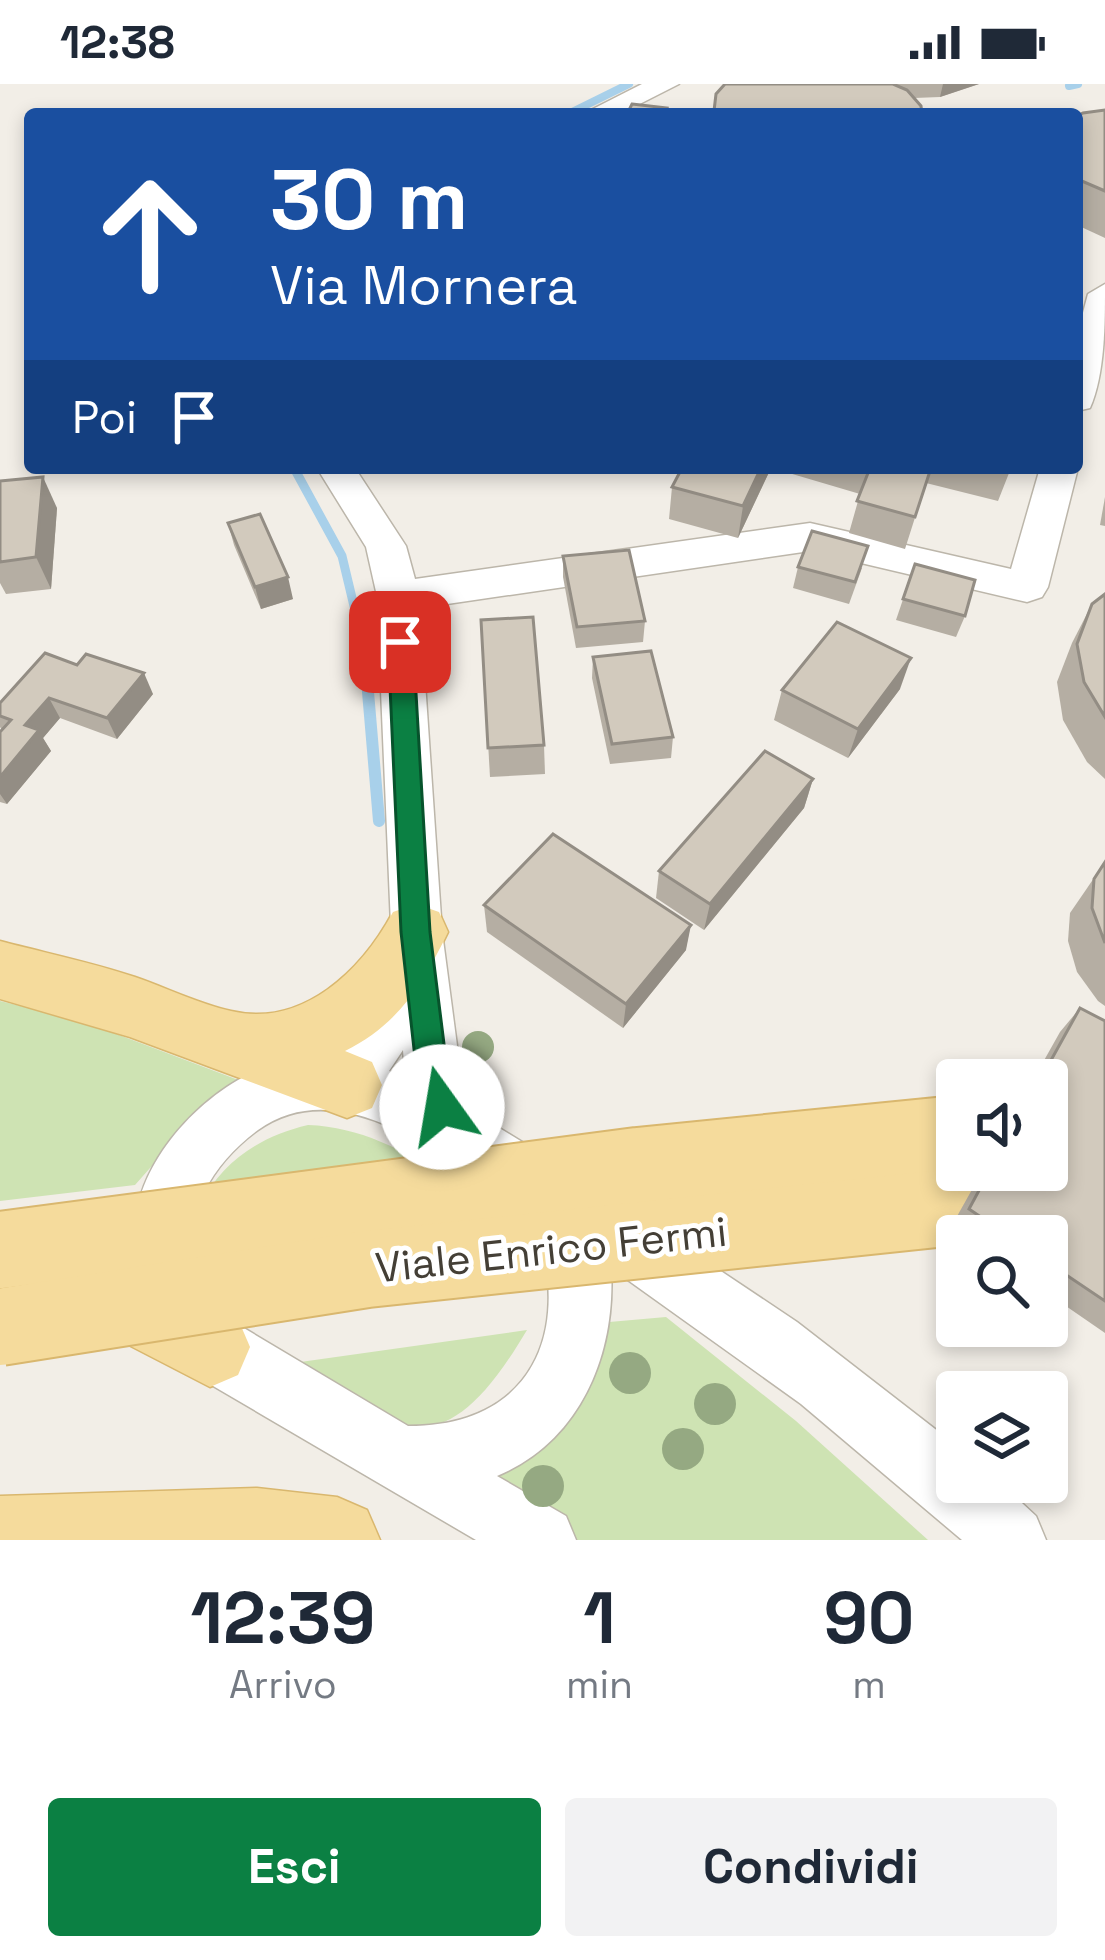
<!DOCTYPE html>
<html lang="it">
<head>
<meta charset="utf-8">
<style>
	:root { --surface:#fff; --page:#f2f2f3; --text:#1f2937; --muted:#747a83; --accent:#0b8043 }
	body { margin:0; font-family:"Space Grotesk",sans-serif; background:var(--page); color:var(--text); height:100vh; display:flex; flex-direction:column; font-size:45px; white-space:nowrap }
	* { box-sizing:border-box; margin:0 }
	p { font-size:39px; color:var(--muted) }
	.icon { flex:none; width:66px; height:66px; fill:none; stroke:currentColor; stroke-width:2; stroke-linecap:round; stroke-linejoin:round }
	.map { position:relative; height:1456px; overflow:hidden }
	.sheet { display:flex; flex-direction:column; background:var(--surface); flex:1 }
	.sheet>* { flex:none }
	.banner { position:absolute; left:24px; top:24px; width:1059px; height:366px; border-radius:12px; box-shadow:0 6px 18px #0003; background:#1a4fa0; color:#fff; overflow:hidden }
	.tools { position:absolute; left:936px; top:975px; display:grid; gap:24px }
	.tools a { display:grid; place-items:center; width:132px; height:132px; border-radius:12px; background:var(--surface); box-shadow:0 6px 18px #0003; font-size:60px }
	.pin { position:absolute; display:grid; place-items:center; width:102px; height:102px; color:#fff; margin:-51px; border-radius:24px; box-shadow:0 6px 18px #0006 }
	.me { position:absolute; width:132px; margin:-66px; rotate:347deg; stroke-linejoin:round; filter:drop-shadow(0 0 9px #0008) }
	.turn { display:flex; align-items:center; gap:42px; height:252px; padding:0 48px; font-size:54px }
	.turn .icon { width:156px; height:156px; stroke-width:2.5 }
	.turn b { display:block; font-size:84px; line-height:102px }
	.then { display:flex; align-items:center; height:114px; padding:0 48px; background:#0003; gap:24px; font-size:45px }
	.eta { display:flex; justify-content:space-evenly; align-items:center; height:204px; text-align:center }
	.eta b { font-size:72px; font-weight:700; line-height:84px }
	.primary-button { display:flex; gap:24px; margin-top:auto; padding:24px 48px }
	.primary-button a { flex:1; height:138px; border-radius:12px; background:var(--accent); color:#fff; font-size:48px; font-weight:700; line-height:138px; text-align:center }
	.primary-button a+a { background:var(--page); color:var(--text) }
	.status { display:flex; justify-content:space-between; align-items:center; height:84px; padding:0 60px; background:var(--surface); direction:ltr }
	.status svg { height:33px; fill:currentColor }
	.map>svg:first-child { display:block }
</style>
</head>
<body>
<div class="status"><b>12:38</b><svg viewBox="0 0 49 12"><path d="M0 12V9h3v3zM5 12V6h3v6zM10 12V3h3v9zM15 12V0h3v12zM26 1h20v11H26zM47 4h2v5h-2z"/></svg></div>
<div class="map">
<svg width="1105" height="1456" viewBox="0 0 1105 1456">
	<rect width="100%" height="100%" fill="#f2eee7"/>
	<!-- green -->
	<g fill="#cee3b3">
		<polygon points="0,917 82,937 241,997 173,1058 135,1101 0,1117"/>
		<path d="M 308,1041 C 361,1043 401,1066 446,1091 L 200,1121 C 222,1077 261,1052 308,1041 Z"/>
		<polygon points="666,1233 796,1337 928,1456 571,1456 472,1391 598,1239"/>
		<path d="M 527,1246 C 440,1393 398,1347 272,1282 Z"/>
	</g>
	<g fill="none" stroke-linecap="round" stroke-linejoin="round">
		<!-- stream-far2 -->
		<g stroke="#a8d0ea" stroke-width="8">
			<polyline points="1069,2 1078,0"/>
			<polyline points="568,30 629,0"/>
		</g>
		<!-- stream-far1 -->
		<polyline stroke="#a8d0ea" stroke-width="9" points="294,384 342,472 364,564"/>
		<!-- stream -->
		<polyline stroke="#a8d0ea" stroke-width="12" points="364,561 379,737"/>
		<!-- minor casing -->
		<g stroke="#bcb6aa" stroke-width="3">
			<g id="minor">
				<polygon points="642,0 679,0 620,30 583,30"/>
				<path d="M 1105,200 C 1105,239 1105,290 1090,324 L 1077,327 L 1077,251 L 1088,210 Z"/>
				<path d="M 1077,382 L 1078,384 L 1048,503 L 1042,513 L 1027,518 L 810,467 L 420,524 L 442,848 L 461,992 L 478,1031 L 555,1078 L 563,1099 L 557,1115 L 566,1111 L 587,1120 L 597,1144 L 601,1135 L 622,1126 L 643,1135 L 797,1238 L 957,1362 L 957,1398 L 999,1398 L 1036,1432 L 1046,1456 L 962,1456 L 801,1320 L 611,1184 C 616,1270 581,1357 497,1392 L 566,1432 L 576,1456 L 476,1456 L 208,1299 L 168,1265 L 159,1243 L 168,1221 L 190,1212 L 408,1342 C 532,1342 572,1249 536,1141 L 543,1125 L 534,1128 L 513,1120 C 444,1074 342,986 258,1046 C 236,1062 216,1084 204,1108 C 193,1134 195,1162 184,1188 L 163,1197 L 142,1188 C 101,1091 234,958 334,973 L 373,918 L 392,865 L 377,512 L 366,463 L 317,384 L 355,384 L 406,462 L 415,495 L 810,439 L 1011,485 L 1040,384 ZM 403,966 L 405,992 L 406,994 L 389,987 Z"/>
			</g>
		</g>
		<!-- major casing -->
		<g stroke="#d9b76e" stroke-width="3">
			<g id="major">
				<path d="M 416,820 L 439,828 L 448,848 C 423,900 398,941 345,967 L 372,978 L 382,1001 L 372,1024 L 347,1034 L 130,953 L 0,915 L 0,857 C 45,869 91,878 135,893 C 167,904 199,920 231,927 C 303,944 362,886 393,828 Z"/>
				<polygon points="117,1175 238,1235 250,1263 238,1291 210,1303 90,1241 78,1214 90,1187"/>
				<polygon points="257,1404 337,1413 367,1426 380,1456 0,1456 0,1412"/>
			</g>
		</g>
		<!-- minor -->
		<use href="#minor" fill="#fff" fill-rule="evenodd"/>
		<!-- major -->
		<use href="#major" fill="#f5db9c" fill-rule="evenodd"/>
		<!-- major-bridge casing -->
		<g stroke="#d9b76e" stroke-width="80" stroke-linecap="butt">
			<g id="major-bridge">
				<polyline points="0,1166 638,1082 957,1050"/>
				<polyline points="0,1243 367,1185 1105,1107"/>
			</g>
		</g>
		<!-- major-bridge -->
		<use href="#major-bridge" stroke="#f5db9c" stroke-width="76"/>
	</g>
	<!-- trees -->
	<g fill="#95a982">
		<circle cx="478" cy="963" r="16"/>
		<circle cx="630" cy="1289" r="21"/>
		<circle cx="715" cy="1320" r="21"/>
		<circle cx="683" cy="1365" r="21"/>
		<circle cx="543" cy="1402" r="21"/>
	</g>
	<!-- wall -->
	<g fill="#b5aea3">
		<polygon points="725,0 979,0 940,13 914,14 922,30 714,30 716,10"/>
		<polygon points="1105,26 1105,154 1077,141 1077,32"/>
		<polygon points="682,384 771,384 738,454 669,435 672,403"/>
		<polygon points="772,384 1011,384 998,417 926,399 905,465 849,449 860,410"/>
		<polygon points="0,397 57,424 51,505 6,510 0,499"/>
		<polygon points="1105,413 1105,442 1100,441"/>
		<polygon points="228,439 293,515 261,525 234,461"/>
		<polygon points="563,472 645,537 643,558 576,564 563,493"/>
		<polygon points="915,480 965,532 956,553 896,536"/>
		<polygon points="798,483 862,484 849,520 793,504"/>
		<polygon points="1105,510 1105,695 1087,678 1063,636 1057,598 1072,559 1092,520"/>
		<polygon points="481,536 544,661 545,690 490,693"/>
		<polygon points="593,573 673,653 671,674 610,680 592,594"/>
		<polygon points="77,581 153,610 117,655 60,634 43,654 51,667 7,720 0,718 0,648 2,646 0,643 0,619"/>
		<polygon points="900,605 848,674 774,636 782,606"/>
		<polygon points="813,695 804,724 704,846 656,814 659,787"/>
		<polygon points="1105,778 1105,922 1098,917 1077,888 1068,857 1070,829"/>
		<polygon points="484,821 686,866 623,944 487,848"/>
		<polygon points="1080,924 1105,937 1105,1249 1047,1209 1047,1152 965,1152 951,1143 983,1086 1047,1086 1047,996 1033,996 1060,948"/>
	</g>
	<!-- shaded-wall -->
	<g fill="#938d84">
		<polygon points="943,0 979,0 940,13"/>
		<polygon points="761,384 771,384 738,454 743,422"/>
		<polygon points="43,393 57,424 51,505 36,473"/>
		<polygon points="288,493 293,515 261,525 255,503"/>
		<polygon points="911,574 900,605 848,674 858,645"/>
		<polygon points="144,589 153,610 117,655 107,634"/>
		<polygon points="49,614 60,634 43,654 51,667 7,720 0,710 0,693 25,641"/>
		<polygon points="813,695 804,724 704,846 710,820"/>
		<polygon points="691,841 686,866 623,944 626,920"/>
	</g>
	<!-- building -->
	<g fill="#d2cabd" stroke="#938d84" stroke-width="3">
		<polygon points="725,0 893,0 907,6 921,22 922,30 716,30 714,27 716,10"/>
		<polygon points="632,20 667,24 665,30 627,30"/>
		<polygon points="1105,26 1105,107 1077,95 1077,32 1083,29"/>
		<polygon points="682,384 761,384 743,422 672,403"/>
		<polygon points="870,384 931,384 915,433 857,417"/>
		<polygon points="43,393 36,473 0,478 0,397"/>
		<polygon points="260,430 288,493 255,503 228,439"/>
		<polygon points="812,447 868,462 855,498 798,483"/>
		<polygon points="629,466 645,537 577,543 563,472"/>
		<polygon points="915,480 975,496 965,532 903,515"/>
		<polygon points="1105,510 1105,633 1084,598 1077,560 1092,520"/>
		<polygon points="533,533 544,661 488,664 481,536"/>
		<polygon points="837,538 911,574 858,645 782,606"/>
		<polygon points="651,567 673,653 612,660 593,573"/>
		<polygon points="45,569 77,581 86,570 144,589 107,634 49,614 25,641 39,646 0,693 0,648 11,636 0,632 0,619"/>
		<polygon points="765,667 813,695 710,820 659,787"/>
		<polygon points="553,750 691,841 626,920 484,821"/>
		<polygon points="1105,778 1105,859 1092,824 1094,795"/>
		<polygon points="1080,924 1105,937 1105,1217 1047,1178 1047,1152 1009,1152 969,1125 990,1086 1047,1086 1047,996 1040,996"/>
	</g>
	<!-- route -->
	<polygon fill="#0b8043" stroke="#07532c" stroke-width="3" points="400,549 413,558 430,848 448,992 459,1023 454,1034 442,1039 431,1034 417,992 401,848 388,558"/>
	<g text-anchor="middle" stroke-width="10" stroke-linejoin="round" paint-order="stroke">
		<!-- near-street labels -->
		<g font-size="42" fill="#443f36" stroke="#fff">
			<text transform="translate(551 1165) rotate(-6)" y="15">Viale Enrico Fermi</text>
		</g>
	</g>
</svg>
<div class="tools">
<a><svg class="icon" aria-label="sound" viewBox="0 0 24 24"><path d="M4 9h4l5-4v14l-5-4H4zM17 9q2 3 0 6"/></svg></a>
<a><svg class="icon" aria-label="search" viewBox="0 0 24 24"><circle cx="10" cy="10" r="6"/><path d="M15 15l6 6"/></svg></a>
<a><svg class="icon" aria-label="layers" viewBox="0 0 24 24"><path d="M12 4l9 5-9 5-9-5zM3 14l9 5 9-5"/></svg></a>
</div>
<div class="pin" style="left:400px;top:558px;background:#d93025"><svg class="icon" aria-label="arrive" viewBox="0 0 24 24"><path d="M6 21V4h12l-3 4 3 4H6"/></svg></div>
<svg class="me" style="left:442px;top:1023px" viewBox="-20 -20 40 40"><circle r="19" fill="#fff"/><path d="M0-13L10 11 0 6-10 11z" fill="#0b8043"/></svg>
<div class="banner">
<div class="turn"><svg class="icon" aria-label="ahead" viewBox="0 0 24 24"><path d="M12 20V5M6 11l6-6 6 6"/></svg><div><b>30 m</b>Via Mornera</div></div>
<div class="then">Poi<svg class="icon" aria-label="arrive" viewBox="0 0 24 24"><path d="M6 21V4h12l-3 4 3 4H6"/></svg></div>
</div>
</div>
<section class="sheet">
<div class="eta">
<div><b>12:39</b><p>Arrivo</p></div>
<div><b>1</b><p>min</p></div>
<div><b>90</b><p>m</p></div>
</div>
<div class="primary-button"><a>Esci</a><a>Condividi</a></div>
</section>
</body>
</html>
